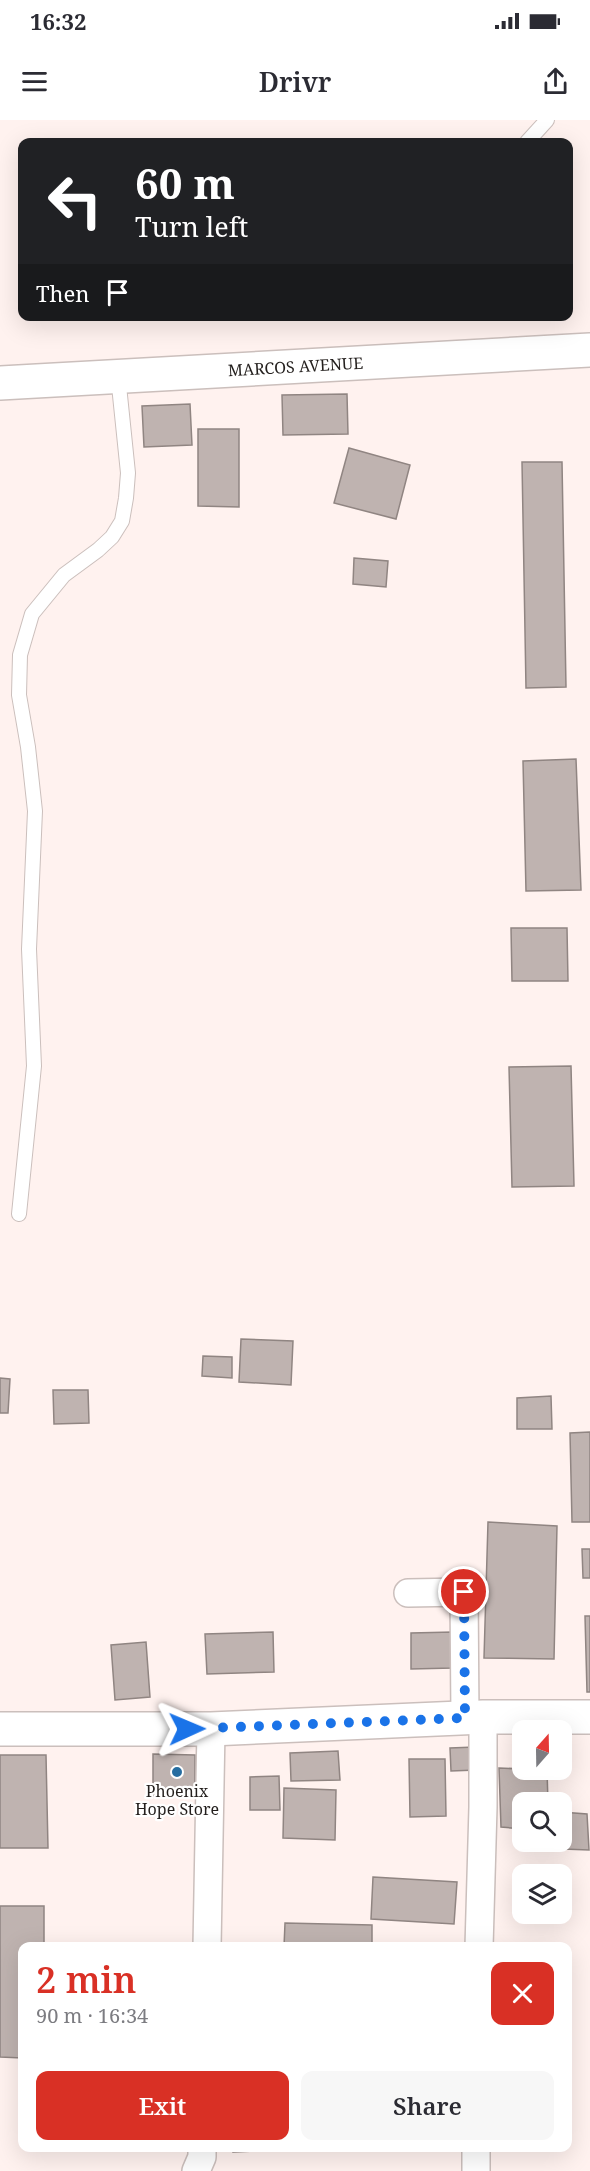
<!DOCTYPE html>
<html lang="en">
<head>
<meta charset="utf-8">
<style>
	:root { --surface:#fff; --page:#f7f7f7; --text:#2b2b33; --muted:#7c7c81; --accent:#d93025 }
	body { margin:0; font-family:"Noto Serif",serif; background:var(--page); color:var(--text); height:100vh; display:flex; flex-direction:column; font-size:22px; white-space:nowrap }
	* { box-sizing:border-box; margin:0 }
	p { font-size:20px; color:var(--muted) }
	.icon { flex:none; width:33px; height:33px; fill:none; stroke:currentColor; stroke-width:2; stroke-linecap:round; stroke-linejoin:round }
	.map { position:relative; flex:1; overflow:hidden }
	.side { position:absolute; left:18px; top:1822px; width:554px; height:210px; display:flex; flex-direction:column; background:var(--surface); border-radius:12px; box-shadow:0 6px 24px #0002 }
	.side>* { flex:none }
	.banner { position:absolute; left:18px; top:18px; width:555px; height:183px; border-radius:12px; box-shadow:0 6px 24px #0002; background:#202124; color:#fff; overflow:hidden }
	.needle { width:39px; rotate:20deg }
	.fabs { position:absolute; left:512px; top:1600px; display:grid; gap:12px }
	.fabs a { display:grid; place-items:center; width:60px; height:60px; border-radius:12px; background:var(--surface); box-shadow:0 6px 24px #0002; font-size:30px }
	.pin { position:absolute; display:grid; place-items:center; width:51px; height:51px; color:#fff; margin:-26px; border:3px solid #fff; border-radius:50%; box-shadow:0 2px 6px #0007 }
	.me { position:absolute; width:66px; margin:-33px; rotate:89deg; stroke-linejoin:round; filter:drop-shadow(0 0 4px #0008) }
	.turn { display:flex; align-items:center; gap:21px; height:126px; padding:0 18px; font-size:27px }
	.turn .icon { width:78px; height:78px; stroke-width:2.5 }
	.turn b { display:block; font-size:42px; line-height:51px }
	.then { display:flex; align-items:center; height:57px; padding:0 18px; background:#0003; gap:12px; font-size:22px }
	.round { display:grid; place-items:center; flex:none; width:63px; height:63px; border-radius:12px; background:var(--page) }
	.overview { display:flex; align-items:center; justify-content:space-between; height:102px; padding:0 18px }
	h1 { font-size:36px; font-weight:600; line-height:45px; color:var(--accent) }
	.primary-button { display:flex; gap:12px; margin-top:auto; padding:12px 18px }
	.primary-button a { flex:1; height:69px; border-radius:12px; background:var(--accent); color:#fff; font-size:24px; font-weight:600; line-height:69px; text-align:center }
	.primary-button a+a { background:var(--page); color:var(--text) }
	.status { display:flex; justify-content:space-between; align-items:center; height:42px; padding:0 30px; background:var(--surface); direction:ltr }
	.status svg { height:16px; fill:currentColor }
	header { display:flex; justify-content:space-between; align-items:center; height:78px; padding:0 18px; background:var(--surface); font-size:27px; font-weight:600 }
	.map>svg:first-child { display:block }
</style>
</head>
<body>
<div class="status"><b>16:32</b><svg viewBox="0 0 49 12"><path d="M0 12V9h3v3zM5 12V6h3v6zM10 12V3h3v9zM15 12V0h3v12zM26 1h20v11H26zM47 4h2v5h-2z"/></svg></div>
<header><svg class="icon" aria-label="menu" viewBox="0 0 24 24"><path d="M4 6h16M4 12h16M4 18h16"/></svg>Drivr<svg class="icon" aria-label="share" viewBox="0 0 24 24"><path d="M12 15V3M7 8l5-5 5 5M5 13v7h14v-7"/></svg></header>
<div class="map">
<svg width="590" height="2051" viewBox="0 0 590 2051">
	<rect width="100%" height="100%" fill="#fff2ef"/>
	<!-- building -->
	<g fill="#bfb3b0" stroke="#908582" stroke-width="1.5">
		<polygon points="347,274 348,314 283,315 282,275"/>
		<polygon points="190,284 192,325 144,327 142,286"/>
		<polygon points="198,309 239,309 239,387 198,386"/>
		<polygon points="349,328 410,345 396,399 334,383"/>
		<polygon points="522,342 562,342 566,567 526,568"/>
		<polygon points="354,438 388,441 386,467 353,464"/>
		<polygon points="576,639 581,770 526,771 523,641"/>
		<polygon points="511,808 567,808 568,861 512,861"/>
		<polygon points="571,946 574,1066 512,1067 509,947"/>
		<polygon points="241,1219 293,1221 291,1265 239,1262"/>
		<polygon points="203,1236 232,1237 232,1258 202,1256"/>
		<polygon points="0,1258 10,1259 8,1293 0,1293"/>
		<polygon points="53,1270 88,1270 89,1303 54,1304"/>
		<polygon points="551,1276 552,1309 517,1309 517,1278"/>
		<polygon points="590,1312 590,1402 572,1402 570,1313"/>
		<polygon points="488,1402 557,1406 554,1539 484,1538"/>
		<polygon points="582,1429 590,1429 590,1458 583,1458"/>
		<polygon points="585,1496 590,1496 590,1572 587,1572"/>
		<polygon points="273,1512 274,1552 207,1554 205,1514"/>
		<polygon points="453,1512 453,1548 411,1549 411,1513"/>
		<polygon points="146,1522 150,1577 115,1580 111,1525"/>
		<polygon points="475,1627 476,1650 451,1651 450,1628"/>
		<polygon points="338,1631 340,1660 291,1661 290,1633"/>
		<polygon points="153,1634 195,1635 195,1676 153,1676"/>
		<polygon points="0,1635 46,1635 48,1728 0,1728"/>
		<polygon points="409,1639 445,1639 446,1696 410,1697"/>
		<polygon points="499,1648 547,1650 548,1683 522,1683 522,1709 501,1707"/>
		<polygon points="279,1656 280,1690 250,1690 250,1657"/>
		<polygon points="284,1668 336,1670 335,1720 283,1718"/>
		<polygon points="561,1692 587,1694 589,1730 536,1728 536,1722 561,1722"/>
		<polygon points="373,1757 457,1762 454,1804 371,1799"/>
		<polygon points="0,1786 44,1786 44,1827 22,1827 22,1938 0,1937"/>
		<polygon points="285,1803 372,1805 372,1827 284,1827"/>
		<polygon points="233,2028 282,2028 283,2030 233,2032"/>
		<polygon points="417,2028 444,2028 444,2029 417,2030"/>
	</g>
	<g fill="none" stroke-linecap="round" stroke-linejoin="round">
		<!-- service casing -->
		<g stroke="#cbbfbc" stroke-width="16">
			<g id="service">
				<polyline points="527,22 547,0"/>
				<polyline points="19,1094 34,946 29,829 35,691 28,627 19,575 20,535 32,494 64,455 98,430 112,417 122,401 126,378 128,353 118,256"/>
			</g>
		</g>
		<!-- minor casing -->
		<g stroke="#cbbfbc" stroke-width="30">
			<g id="minor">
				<polyline points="408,1473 464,1472 465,1598"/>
				<polyline points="207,1827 211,1609"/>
				<polyline points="479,1827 483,1687 483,1597"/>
				<polyline points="476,2028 476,2051"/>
				<polyline points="196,2051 202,2037 202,2028"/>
			</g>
		</g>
		<!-- tertiary casing -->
		<g stroke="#cbbfbc" stroke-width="36">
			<g id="tertiary">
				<path id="s1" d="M 0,263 L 590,230"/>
				<polyline points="0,1609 211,1609 483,1597 590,1597"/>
			</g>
		</g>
		<!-- service -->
		<use href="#service" stroke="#fff" stroke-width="14"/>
		<!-- minor -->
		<use href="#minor" stroke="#fff" stroke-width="27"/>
		<!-- tertiary -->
		<use href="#tertiary" stroke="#fff" stroke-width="33"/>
	</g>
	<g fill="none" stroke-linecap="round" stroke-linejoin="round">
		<!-- route -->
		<polyline stroke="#1a73e8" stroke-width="10" stroke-dasharray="0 18" points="187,1609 465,1598 464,1472"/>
	</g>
	<!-- markers -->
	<circle fill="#266da1" stroke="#fff" stroke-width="2" cx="177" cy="1652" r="6"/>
	<g text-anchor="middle" stroke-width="4.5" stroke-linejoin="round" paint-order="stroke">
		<!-- street labels -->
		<g font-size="16" fill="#231f1d" stroke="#fff">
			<text dy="6" stroke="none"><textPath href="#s1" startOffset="296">MARCOS AVENUE</textPath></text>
		</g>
		<!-- poi labels -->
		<g font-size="16" fill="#231f1d" stroke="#fff">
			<text x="177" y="1677">Phoenix<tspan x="177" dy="18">Hope Store</tspan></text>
		</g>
	</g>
</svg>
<div class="fabs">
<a><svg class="needle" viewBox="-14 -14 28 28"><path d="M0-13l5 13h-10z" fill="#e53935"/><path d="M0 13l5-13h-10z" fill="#7c7c81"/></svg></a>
<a><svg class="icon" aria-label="search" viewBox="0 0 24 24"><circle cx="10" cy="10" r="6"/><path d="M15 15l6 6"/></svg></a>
<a><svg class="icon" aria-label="layers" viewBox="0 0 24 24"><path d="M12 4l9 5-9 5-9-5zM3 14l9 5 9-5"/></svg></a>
</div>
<div class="pin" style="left:464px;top:1472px;background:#d93025"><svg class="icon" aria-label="arrive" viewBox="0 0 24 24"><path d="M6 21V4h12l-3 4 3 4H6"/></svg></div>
<svg class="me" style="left:187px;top:1609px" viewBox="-20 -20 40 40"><path d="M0-17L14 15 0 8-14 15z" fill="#1a73e8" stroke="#fff" stroke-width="4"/></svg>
<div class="banner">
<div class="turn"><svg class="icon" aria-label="left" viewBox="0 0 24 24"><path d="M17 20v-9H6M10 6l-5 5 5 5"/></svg><div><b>60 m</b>Turn left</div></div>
<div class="then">Then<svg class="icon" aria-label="arrive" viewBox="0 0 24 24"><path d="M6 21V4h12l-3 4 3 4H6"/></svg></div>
</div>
<section class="side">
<div class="overview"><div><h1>2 min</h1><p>90 m · 16:34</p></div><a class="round" style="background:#d93025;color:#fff"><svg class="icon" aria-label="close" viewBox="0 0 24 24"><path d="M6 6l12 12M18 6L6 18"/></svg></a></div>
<div class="primary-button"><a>Exit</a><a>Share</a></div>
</section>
</div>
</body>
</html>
